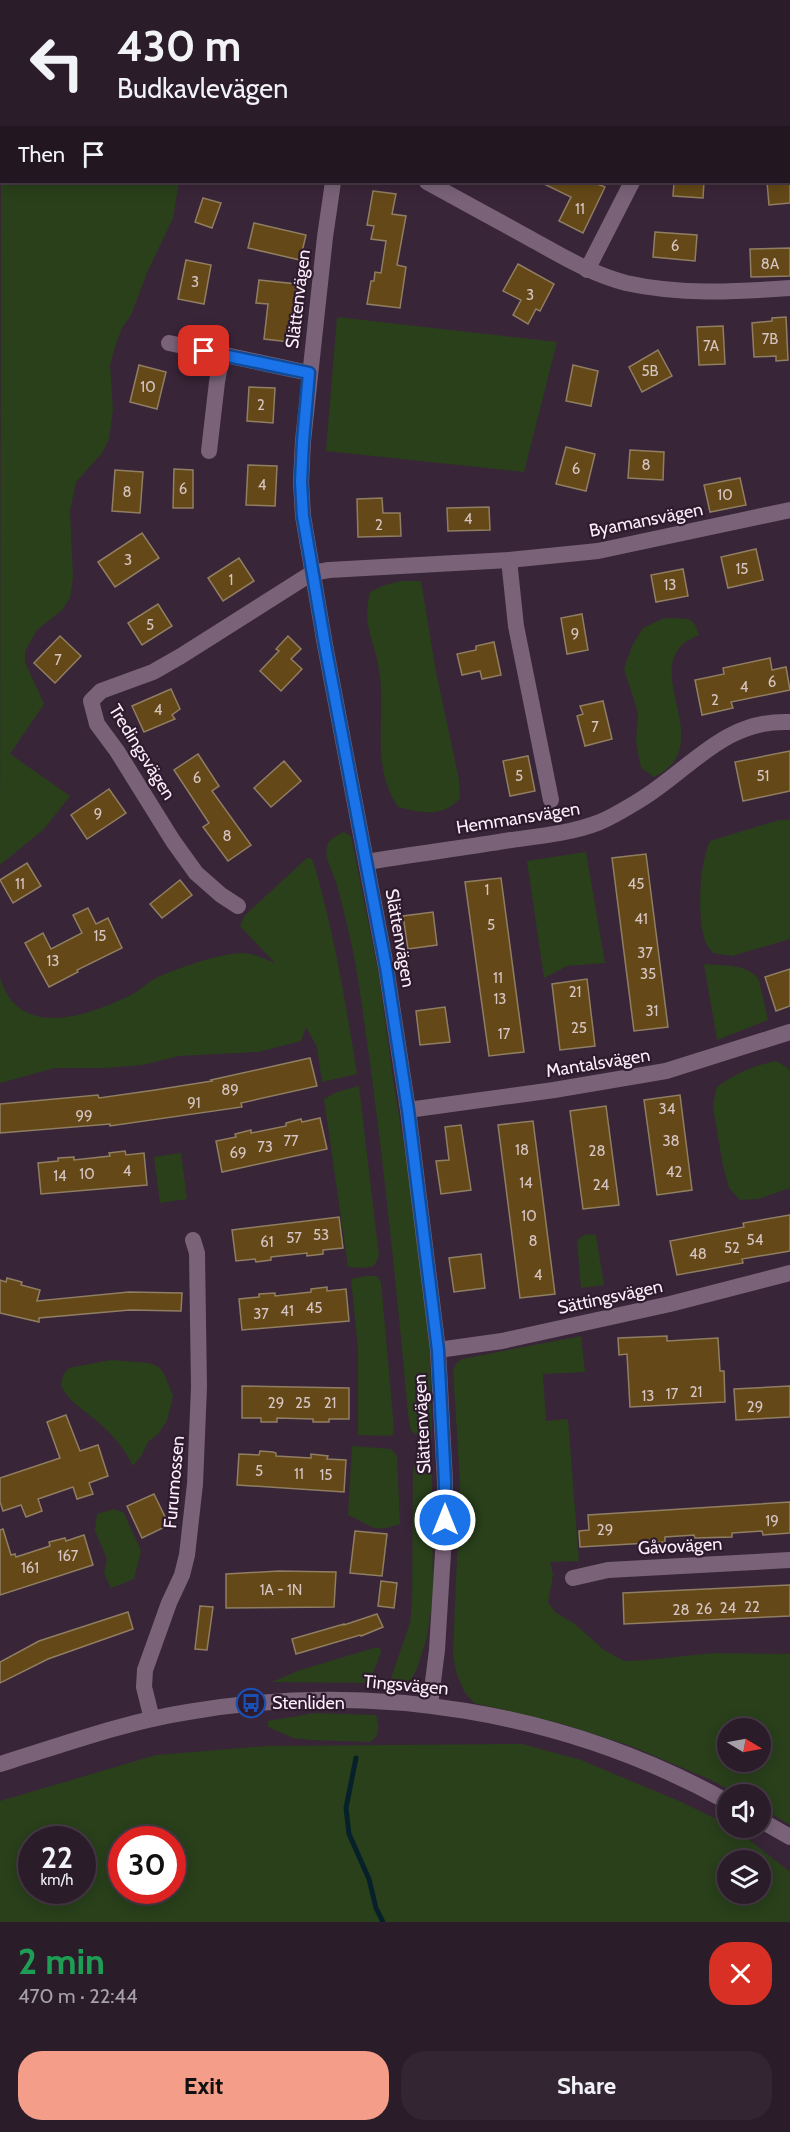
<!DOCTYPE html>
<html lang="en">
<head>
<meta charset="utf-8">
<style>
	:root { --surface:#2b1c2a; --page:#332532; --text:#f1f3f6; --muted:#a6a1a8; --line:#473a47; --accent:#f49e8a }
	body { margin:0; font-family:Cabin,sans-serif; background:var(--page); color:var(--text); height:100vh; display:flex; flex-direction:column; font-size:22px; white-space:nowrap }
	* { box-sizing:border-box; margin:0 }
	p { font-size:20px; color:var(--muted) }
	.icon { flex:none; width:33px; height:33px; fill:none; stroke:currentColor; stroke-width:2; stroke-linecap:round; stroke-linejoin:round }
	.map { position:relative; height:1922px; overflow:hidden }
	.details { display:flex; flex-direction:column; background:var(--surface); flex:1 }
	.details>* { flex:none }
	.hud { position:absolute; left:0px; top:0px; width:790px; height:183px; box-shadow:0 3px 15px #0003,0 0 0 2px var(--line); background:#2b1c2a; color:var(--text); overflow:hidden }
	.needle { width:39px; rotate:100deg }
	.fabs { position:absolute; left:717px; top:1718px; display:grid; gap:12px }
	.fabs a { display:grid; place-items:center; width:54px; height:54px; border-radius:50%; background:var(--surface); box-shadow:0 3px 15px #0003,0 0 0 2px var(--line); font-size:30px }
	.speed { position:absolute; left:18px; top:1826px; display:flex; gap:12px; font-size:30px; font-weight:700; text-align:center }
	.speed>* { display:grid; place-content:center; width:78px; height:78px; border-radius:50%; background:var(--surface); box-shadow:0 3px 15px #0003,0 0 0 2px var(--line); line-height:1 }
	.speed small { font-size:15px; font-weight:400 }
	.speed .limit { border:9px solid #d22; background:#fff; color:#111 }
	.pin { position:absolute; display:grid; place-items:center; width:51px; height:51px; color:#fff; margin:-26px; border-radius:12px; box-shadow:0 3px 9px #0006 }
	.me { position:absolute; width:66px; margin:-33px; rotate:0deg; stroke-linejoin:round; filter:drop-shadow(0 0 4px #0008) }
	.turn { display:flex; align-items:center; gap:21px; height:126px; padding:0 18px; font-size:27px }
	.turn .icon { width:78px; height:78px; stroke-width:2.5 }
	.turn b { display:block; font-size:42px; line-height:51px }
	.then { display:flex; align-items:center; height:57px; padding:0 18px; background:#0003; gap:12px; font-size:22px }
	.round { display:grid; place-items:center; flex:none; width:63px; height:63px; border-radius:24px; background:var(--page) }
	.summary { display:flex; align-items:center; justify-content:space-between; height:102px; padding:0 18px }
	h1 { font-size:36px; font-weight:700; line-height:45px; color:#1e9e55 }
	.action { display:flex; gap:12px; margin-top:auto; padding:12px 18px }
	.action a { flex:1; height:69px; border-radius:24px; background:var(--accent); color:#111; font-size:24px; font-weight:700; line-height:69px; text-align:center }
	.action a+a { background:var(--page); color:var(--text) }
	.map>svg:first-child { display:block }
</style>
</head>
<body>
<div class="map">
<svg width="790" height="1922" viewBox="0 0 790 1922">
	<rect width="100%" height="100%" fill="#392538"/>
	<!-- green -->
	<g fill="#29401b" fill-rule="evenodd">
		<polygon points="0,0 197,0 2,2 1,33"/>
		<polygon points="1,146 2,182 179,182 173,218 147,273 131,315 122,328 116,344 110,365 113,410 109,439 102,453 76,482 70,510 73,578 70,598 62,610 37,630 25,651 25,662 44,704 10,754 70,796 44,829 0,865"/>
		<polygon points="337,317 557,342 524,472 326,451"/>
		<path d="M 401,581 L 421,581 L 436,672 L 459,780 L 460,798 C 443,818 421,813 398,807 C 371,767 385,721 380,677 C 377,642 361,631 370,592 L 385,585 Z"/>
		<path d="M 670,618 C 687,619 694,616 699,635 C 694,638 687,640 683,644 C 646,678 717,747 654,777 L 641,768 L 636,742 L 638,713 L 624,669 L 632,646 L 643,628 L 662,619 Z"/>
		<path d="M 779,820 L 790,820 L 790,939 L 732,956 L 713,953 C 711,950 707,946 705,941 C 697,916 699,865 710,841 Z"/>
		<path d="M 344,832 L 351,836 L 379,976 L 393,1079 L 422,1258 L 430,1352 L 432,1440 L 424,1440 L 411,1431 L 408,1414 C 395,1269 380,1124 358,979 C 353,947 345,914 336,882 C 333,872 324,857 327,847 C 329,838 337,836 344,832 Z"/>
		<polygon points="586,852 605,963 567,966 544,978 527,861"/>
		<path d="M 307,858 L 311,858 L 314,864 C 334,933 346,1003 357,1074 L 322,1082 L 317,1047 L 306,1027 L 301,1041 L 258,1052 L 179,1056 L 143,1065 L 105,1068 L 55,1068 L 0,1083 L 0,978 C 20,1042 90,1015 133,994 C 141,989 148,982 156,978 C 175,969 223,952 244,953 C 255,954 265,959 275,963 L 240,926 L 244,916 Z"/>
		<path d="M 704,964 C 722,966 748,963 759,980 L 768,1020 L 717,1040 Z"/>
		<path d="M 776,1061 L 788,1068 L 790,1073 L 790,1188 L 758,1199 L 740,1200 L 729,1188 L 723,1166 L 713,1107 L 716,1088 C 732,1075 755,1065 776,1061 Z"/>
		<polygon points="359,1086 379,1256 374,1266 364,1268 348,1267 324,1099 337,1092"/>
		<polygon points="181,1153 187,1199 160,1203 154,1157"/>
		<polygon points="586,1234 596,1235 604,1285 581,1288 577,1240"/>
		<polygon points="366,1276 377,1276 381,1282 394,1428 393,1434 389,1436 358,1435 358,1350 351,1279"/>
		<path d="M 581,1336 L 585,1372 L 543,1374 L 546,1421 L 568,1419 L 579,1561 L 550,1562 L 553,1575 L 548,1602 L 555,1612 L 575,1624 L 604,1650 L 624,1661 L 647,1660 L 713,1653 L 790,1654 L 790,1825 L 761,1808 L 760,1794 L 736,1794 L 711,1780 L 631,1746 L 559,1723 L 474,1703 L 464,1691 L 456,1672 L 453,1654 L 460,1482 L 453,1370 L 457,1363 L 462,1359 ZM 728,1728 L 760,1728 L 760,1761 L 728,1761 Z"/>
		<path d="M 111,1360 L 149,1363 L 159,1367 L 164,1374 L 173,1396 L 167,1421 L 158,1434 L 148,1442 L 142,1455 L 133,1466 C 124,1448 113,1435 98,1422 C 84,1410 70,1403 61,1386 L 63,1375 L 69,1368 Z"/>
		<path d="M 352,1446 L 391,1449 L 397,1456 L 400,1524 C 371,1534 374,1526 348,1515 Z"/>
		<path d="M 432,1454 L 433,1596 L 427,1637 L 417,1669 L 410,1682 L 401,1689 L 388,1687 L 410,1623 L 412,1605 L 413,1472 C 416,1460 420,1458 432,1454 Z"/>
		<polygon points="114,1509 124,1513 141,1551 134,1579 111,1588 104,1573 107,1559 95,1531 97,1514"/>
		<polygon points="374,1648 380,1648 381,1652 369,1683 272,1682 300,1670"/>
		<path d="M 315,1713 L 376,1715 C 379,1727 381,1735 370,1742 L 310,1740 L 293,1738 L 268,1727 L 268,1721 Z"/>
		<path d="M 522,1744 L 581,1760 L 679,1801 L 727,1824 L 728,1827 L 733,1827 L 790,1872 L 790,1922 L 0,1922 L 0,1801 L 156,1755 L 265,1746 ZM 32,1839 L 82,1839 L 82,1890 L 32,1890 ZM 122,1839 L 172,1839 L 172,1890 L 122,1890 ZM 728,1860 L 760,1860 L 760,1893 L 728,1893 Z"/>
	</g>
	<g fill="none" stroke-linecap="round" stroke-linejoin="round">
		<!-- stream -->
		<polyline stroke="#07212b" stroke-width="5" points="356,1758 346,1808 349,1834 369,1879 376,1908 383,1922"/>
	</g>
	<!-- building -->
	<g fill="#644817" stroke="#907e63" stroke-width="1.5">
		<polygon points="540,182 592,182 605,187 583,233 559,221 571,197"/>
		<polygon points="674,182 704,182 703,198 673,196"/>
		<polygon points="767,182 790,182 790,203 769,205"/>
		<polygon points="373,191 396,194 392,214 406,216 397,265 406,267 400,308 367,304 371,281 374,281 375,272 381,273 386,241 371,239 374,226 367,225"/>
		<polygon points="203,198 221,203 212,228 195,222"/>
		<polygon points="254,223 306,235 300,260 248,248"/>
		<polygon points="655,232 697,235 695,261 653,257"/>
		<polygon points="790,248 790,276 751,277 750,249"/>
		<polygon points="186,260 211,265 204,304 178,299"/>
		<polygon points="518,264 554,284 540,311 536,309 528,324 513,315 521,300 503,291"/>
		<polygon points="259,280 297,284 290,342 264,339 268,304 256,303"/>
		<polygon points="786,317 788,360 776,361 776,356 754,357 752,323 772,321 772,318"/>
		<polygon points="723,326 725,364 699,365 697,327"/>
		<polygon points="658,350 672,376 642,392 629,367"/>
		<polygon points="139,365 166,372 157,409 130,402"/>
		<polygon points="573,365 598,371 591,406 566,401"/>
		<polygon points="249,387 275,388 273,423 247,421"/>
		<polygon points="566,447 595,454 586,491 556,484"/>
		<polygon points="630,450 664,452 663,480 628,478"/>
		<polygon points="248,465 277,466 275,506 246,505"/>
		<polygon points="174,469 193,470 193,508 173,508"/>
		<polygon points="115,470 143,472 140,513 112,511"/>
		<polygon points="740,478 746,505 710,512 704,485"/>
		<polygon points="382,498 383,513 400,513 401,536 358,537 357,499"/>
		<polygon points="489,507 490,530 448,531 447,508"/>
		<polygon points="142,533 159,558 115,587 98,562"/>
		<polygon points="756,549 763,580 728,588 721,557"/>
		<polygon points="239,558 254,581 223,601 208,578"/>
		<polygon points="683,569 688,596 656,602 651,575"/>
		<polygon points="158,604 172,626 142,645 128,623"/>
		<polygon points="582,614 588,650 567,654 561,618"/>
		<polygon points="60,636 81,656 55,683 34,663"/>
		<polygon points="288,636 301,649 291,659 302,669 281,691 260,671 279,651 276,649"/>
		<polygon points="494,642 501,675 482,679 480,671 462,675 457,654 476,650 476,646"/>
		<polygon points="770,658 772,670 786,667 790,690 731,702 733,708 702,715 695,680 724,674 723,668"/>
		<polygon points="171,689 180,709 172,715 175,719 144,732 132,706"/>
		<polygon points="603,701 612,739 585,746 577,716 583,714 580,706"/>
		<polygon points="790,751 790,791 743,801 735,762"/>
		<polygon points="198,754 219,786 212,791 251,845 228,861 203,827 209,823 174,770"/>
		<polygon points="528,756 535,791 510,796 503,761"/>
		<polygon points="284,761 301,781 271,807 254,788"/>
		<polygon points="109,789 126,813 87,839 71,815"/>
		<polygon points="646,854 668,1027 634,1031 612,858"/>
		<polygon points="27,863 41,886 13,903 0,880"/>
		<polygon points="501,878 524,1052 489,1056 465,882"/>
		<polygon points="180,880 192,895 162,918 150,904"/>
		<polygon points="88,908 96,924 108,918 122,948 77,970 78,972 49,987 25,943 43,933 51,949 82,933 73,915"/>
		<polygon points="433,912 437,945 408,949 403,916"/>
		<polygon points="790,969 790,1006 776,1011 765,977"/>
		<polygon points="587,979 595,1046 560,1050 552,984"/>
		<polygon points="445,1007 450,1042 420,1045 416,1011"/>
		<polygon points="310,1058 317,1086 241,1103 242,1107 110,1126 110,1124 0,1133 0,1104 98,1095 99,1098 155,1090 212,1081 211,1080"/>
		<polygon points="680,1095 692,1190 657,1195 644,1100"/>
		<polygon points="606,1106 619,1205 583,1209 570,1111"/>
		<polygon points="320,1118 327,1149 222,1172 216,1141 236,1137 235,1134 251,1130 251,1133 286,1126 286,1123 301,1119 302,1122"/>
		<polygon points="533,1121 555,1294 520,1298 498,1125"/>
		<polygon points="461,1125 471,1190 441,1194 436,1161 449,1160 445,1127"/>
		<polygon points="125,1151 126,1155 144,1153 147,1185 41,1194 38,1163 58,1161 58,1158 74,1157 74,1160 110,1156 109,1153"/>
		<polygon points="790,1215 790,1251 742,1259 743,1263 677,1275 670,1241 744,1227 743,1223"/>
		<polygon points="339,1217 343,1248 323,1250 323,1254 307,1256 307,1253 271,1257 271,1260 256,1262 255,1259 236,1261 232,1230"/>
		<polygon points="481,1254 485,1288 454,1292 449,1258"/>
		<polygon points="7,1278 22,1282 21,1285 40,1290 37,1301 129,1292 182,1293 181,1311 130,1310 39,1318 39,1322 0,1313 0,1280 6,1282"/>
		<polygon points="327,1287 327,1291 346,1289 349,1321 242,1330 239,1299 259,1297 259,1294 275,1293 275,1296 311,1292 311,1289"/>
		<polygon points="667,1336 667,1341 718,1338 720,1371 724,1371 725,1402 630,1407 627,1354 619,1355 618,1338"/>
		<polygon points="242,1386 349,1388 349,1419 329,1419 329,1422 313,1422 313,1419 277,1418 277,1422 261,1422 261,1418 242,1418"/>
		<polygon points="790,1386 790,1417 736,1420 734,1389"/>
		<polygon points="66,1415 80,1451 98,1445 108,1476 89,1483 93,1494 77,1499 73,1487 38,1499 42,1511 26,1517 21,1505 3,1511 0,1502 0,1478 60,1458 47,1422"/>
		<polygon points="260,1451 273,1452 276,1453 276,1456 311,1458 311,1454 328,1456 327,1459 346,1460 344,1492 237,1485 239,1454 259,1455"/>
		<polygon points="154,1494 169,1525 142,1538 127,1506"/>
		<polygon points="790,1502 790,1533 763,1535 762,1531 732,1533 732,1537 695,1538 694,1535 665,1537 665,1542 580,1547 579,1531 589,1530 588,1515"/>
		<polygon points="3,1529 11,1555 15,1554 16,1557 50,1546 49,1542 65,1538 66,1541 84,1535 93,1565 0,1595 0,1530"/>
		<polygon points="355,1531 387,1534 382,1576 350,1573"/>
		<polygon points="279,1571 336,1572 334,1607 226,1608 226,1574"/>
		<polygon points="381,1581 397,1583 394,1608 378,1606"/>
		<polygon points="790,1585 790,1616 624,1624 623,1593"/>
		<polygon points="200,1606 213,1607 207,1650 195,1649"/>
		<polygon points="128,1612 133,1629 48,1659 0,1683 0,1662 39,1641"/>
		<polygon points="377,1614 383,1627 361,1636 360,1635 296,1654 292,1639 344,1624 344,1625"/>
	</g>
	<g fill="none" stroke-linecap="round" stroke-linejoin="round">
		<!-- minor -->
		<g stroke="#7a6379" stroke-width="16">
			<polyline points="419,2 420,0"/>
			<polyline points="723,2 723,0"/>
			<polyline points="333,182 325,237 303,441 301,482 303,516 325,645 386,967 408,1110 438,1350 445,1482 445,1520 437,1650 430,1705"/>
			<path d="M 427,182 C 462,201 496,220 531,239 C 562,256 591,274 626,283 C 680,295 735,292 790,288"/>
			<polyline points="587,270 632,182"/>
			<polyline points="169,343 309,373"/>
			<polyline points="209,451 217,382 222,355"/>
			<polyline points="509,560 516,626 551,800"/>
			<path d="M 367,862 C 415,854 463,848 511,840 C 541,836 572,833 600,822 C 614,816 627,808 640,800 C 691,769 724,719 790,722"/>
			<polyline points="238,906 221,895 196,873 173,841 117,751 97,724 91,701 101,691 153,672 181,656 312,573 329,570 509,560 598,551 790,510"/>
			<polyline points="408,1110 554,1090 666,1071 790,1032"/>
			<polyline points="438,1350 502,1341 670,1304 790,1273"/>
			<polyline points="573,1578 608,1570 790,1560"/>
			<polyline points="152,1719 144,1687 145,1670 169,1603 182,1575 187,1555 195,1484 199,1387 197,1253 193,1240"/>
		</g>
		<!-- tertiary -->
		<g stroke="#7a6379" stroke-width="16">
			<path d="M 0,1764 C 62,1745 124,1722 188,1712 C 372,1680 564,1711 728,1802"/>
			<polyline points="760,1820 790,1837"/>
		</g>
	</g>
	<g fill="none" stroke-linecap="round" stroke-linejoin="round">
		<!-- route casing -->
		<g stroke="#114b97" stroke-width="15">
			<polyline id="route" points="204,351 309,373 303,441 301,482 303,516 325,645 386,967 408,1110 438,1350 445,1482 445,1520"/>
		</g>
		<!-- route -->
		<use href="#route" stroke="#1a73e8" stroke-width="10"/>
	</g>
	<!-- icons -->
	<defs>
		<g id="bus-ring" transform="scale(1.5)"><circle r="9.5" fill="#2e1b2e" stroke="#1a4fb4" stroke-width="1.5"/><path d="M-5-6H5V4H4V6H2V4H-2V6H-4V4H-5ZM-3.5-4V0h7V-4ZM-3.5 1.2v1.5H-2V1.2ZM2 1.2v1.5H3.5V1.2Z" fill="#1a4fb4"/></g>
	</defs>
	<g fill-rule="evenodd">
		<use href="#bus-ring" x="251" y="1703"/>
	</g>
	<g text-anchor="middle" stroke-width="4.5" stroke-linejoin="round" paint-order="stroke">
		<!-- number labels -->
		<g font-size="15" fill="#d6c4c2">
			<text x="580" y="214">11</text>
			<text x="675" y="251">6</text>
			<text x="770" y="269">8A</text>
			<text x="195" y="287">3</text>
			<text x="530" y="300">3</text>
			<text x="770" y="344">7B</text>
			<text x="711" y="351">7A</text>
			<text x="650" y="376">5B</text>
			<text x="148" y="392">10</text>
			<text x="261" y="410">2</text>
			<text x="646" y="470">8</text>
			<text x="576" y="474">6</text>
			<text x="262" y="490">4</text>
			<text x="183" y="494">6</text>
			<text x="127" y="497">8</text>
			<text x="725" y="500">10</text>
			<text x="468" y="524">4</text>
			<text x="379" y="530">2</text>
			<text x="128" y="565">3</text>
			<text x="742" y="574">15</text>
			<text x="231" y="585">1</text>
			<text x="670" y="590">13</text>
			<text x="150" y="630">5</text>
			<text x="575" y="639">9</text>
			<text x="58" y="665">7</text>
			<text x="772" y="687">6</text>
			<text x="744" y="692">4</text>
			<text x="715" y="705">2</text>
			<text x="158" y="715">4</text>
			<text x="595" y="732">7</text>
			<text x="519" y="781">5</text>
			<text x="763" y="781">51</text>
			<text x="197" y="783">6</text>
			<text x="98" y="819">9</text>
			<text x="227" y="841">8</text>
			<text x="20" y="889">11</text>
			<text x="636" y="889">45</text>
			<text x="487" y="895">1</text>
			<text x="641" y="924">41</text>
			<text x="491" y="930">5</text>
			<text x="100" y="941">15</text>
			<text x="645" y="958">37</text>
			<text x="53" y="966">13</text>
			<text x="648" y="979">35</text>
			<text x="498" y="983">11</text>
			<text x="575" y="997">21</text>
			<text x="500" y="1004">13</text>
			<text x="652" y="1016">31</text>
			<text x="579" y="1033">25</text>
			<text x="504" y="1039">17</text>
			<text x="230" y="1095">89</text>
			<text x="194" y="1108">91</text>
			<text x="667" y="1114">34</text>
			<text x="84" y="1121">99</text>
			<text x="291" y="1146">77</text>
			<text x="671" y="1146">38</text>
			<text x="265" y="1152">73</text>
			<text x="522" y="1155">18</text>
			<text x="597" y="1156">28</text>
			<text x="238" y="1158">69</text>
			<text x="127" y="1176">4</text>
			<text x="674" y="1177">42</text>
			<text x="87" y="1179">10</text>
			<text x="60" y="1181">14</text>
			<text x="526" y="1188">14</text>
			<text x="601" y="1190">24</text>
			<text x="529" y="1221">10</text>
			<text x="321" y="1240">53</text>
			<text x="294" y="1243">57</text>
			<text x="755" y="1245">54</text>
			<text x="533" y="1246">8</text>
			<text x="267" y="1247">61</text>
			<text x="732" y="1253">52</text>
			<text x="698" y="1259">48</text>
			<text x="538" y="1280">4</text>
			<text x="314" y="1313">45</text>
			<text x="287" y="1316">41</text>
			<text x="261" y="1319">37</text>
			<text x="696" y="1397">21</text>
			<text x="672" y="1399">17</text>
			<text x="648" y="1401">13</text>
			<text x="276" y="1408">29</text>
			<text x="303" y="1408">25</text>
			<text x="330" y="1408">21</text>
			<text x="755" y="1412">29</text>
			<text x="259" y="1476">5</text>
			<text x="299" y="1479">11</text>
			<text x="326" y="1480">15</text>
			<text x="772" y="1526">19</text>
			<text x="605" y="1535">29</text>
			<text x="68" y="1561">167</text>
			<text x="30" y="1573">161</text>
			<text x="281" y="1595">1A - 1N</text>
			<text x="752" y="1612">22</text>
			<text x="728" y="1613">24</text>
			<text x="704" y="1614">26</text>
			<text x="681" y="1615">28</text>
		</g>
		<!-- street labels -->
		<g font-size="18" fill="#fceefb" stroke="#2e1b2e">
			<text transform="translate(298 299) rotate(-83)" y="6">Slättenvägen</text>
			<text transform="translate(646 520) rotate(-11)" y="6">Byamansvägen</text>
			<text transform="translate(142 752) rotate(58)" y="6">Tredingsvägen</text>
			<text transform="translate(518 818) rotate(-9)" y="6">Hemmansvägen</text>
			<text transform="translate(400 938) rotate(80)" y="6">Slättenvägen</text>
			<text transform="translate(598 1063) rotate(-9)" y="6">Mantalsvägen</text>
			<text transform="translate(610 1297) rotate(-12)" y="6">Sättingsvägen</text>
			<text transform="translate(422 1424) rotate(-93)" y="6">Slättenvägen</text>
			<text transform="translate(174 1482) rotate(-85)" y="6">Furumossen</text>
			<text transform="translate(680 1546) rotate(-3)" y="6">Gåvovägen</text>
			<text transform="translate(406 1685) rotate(5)" y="6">Tingsvägen</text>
		</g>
		<!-- poi labels -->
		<g font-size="18" fill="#fceefb" stroke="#2e1b2e" text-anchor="start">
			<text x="272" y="1709">Stenliden</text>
		</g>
	</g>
</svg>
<div class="fabs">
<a><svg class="needle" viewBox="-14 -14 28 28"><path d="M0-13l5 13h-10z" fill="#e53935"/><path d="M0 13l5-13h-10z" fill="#a6a1a8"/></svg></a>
<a><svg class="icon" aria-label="sound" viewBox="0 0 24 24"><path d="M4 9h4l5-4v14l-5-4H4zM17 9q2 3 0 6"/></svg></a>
<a><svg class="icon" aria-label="layers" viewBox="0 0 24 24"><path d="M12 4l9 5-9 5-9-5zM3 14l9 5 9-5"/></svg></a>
</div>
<div class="speed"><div>22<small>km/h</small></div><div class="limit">30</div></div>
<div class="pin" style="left:204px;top:351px;background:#d93025"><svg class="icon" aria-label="arrive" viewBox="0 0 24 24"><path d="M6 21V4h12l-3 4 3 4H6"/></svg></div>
<svg class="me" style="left:445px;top:1520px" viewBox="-20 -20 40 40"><circle r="17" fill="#1a73e8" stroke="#fff" stroke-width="3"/><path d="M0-11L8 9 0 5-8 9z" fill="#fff"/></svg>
<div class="hud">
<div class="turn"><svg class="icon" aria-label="left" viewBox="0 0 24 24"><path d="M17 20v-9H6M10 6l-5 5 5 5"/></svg><div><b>430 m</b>Budkavlevägen</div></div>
<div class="then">Then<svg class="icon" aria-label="arrive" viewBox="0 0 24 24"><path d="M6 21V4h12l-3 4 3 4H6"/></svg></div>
</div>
</div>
<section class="details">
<div class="summary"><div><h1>2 min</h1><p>470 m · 22:44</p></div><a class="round" style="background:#d93025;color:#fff"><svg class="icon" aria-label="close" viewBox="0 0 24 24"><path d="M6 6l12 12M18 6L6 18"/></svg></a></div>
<div class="action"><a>Exit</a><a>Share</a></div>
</section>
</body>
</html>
